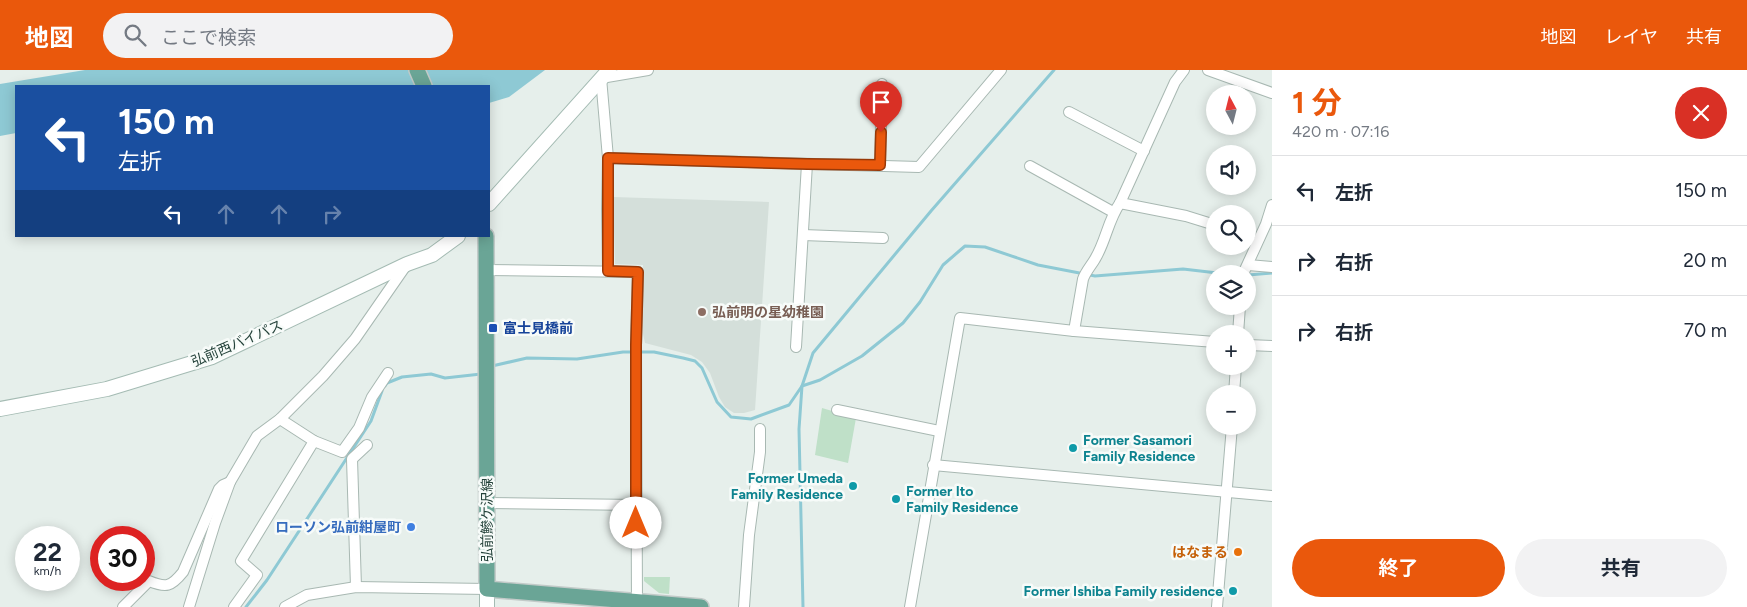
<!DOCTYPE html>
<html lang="ja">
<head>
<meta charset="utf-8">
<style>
	:root { --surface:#fff; --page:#f2f2f3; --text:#1f2937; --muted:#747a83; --line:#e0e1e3; --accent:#ea580c }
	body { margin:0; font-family:Figtree,"Noto Sans JP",sans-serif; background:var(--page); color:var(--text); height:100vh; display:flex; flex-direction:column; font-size:19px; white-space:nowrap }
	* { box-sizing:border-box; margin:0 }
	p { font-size:16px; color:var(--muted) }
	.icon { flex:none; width:28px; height:28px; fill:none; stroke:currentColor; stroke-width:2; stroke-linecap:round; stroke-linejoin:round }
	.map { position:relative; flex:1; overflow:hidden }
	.side { display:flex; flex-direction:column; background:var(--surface); width:475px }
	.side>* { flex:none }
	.banner { position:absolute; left:15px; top:15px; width:475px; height:152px; border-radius:0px; box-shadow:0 2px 12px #0003; background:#1a4fa0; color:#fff; overflow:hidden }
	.needle { width:32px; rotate:353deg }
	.buttons { position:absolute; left:1206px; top:15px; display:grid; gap:10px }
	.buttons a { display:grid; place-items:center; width:50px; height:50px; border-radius:50%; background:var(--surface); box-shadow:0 2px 12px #0003; font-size:25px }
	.speed { position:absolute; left:15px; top:456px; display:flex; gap:10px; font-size:25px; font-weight:700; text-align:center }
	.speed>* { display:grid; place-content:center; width:65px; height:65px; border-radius:50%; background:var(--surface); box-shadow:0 2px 12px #0003; line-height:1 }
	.speed small { font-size:12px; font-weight:400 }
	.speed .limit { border:8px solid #d22; background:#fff; color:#111 }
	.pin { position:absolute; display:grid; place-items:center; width:42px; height:42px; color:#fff; margin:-51px -21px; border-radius:50% 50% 50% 0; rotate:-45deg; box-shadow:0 0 5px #0007 }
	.pin .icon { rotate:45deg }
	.me { position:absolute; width:55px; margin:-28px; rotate:0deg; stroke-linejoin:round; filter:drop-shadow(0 0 4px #0008) }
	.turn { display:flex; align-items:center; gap:18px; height:105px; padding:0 20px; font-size:22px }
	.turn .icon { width:65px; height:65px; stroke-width:2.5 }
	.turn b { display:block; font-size:35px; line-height:42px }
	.lanes { display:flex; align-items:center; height:48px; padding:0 20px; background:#0003; justify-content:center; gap:25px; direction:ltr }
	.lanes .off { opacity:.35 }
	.round { display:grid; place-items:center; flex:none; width:52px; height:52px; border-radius:26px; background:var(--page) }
	.head { display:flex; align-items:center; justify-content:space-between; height:85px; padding:0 20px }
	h1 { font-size:30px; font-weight:700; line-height:38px; color:var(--accent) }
	.action { display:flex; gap:10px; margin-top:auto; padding:10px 20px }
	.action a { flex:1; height:58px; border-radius:30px; background:var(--accent); color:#fff; font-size:20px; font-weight:700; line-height:58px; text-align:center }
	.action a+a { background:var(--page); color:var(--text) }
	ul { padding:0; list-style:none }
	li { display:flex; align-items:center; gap:15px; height:70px; padding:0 20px; border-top:1px solid var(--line) }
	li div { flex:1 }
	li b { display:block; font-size:19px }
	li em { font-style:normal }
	header { display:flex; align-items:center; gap:30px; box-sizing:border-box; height:70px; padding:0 25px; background:var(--accent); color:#fff }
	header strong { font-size:24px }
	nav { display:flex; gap:28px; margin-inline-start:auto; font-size:18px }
	.search { width:350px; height:45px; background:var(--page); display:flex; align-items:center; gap:12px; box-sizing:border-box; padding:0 18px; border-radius:28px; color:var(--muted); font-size:19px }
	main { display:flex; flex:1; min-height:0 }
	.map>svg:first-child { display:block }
</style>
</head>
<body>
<header>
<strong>地図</strong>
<div class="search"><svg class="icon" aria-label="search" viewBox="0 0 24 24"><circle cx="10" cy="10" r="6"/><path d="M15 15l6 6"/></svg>ここで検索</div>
<nav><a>地図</a><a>レイヤ</a><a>共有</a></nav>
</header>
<main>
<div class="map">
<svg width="1272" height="537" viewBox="0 0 1272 537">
	<rect width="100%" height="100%" fill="#e6efeb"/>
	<!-- built -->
	<polygon fill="#d4dfda" points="613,127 769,132 755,340 744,343 734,343 725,337 719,327 710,303 702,292 691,285 645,273 643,264 643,195 615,194"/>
	<!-- green -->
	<g fill="#bfe0c8">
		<polygon points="822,338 856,348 848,393 815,385"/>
		<polygon points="644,507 670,507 669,524 659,523 644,511"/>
	</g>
	<!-- water -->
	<polygon fill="#8ec9d4" points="85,0 545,0 509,27 489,33 489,16 16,16 16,63 0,66 0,14"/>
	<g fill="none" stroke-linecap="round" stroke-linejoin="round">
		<!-- stream -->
		<g stroke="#8ec9d4" stroke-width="3">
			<polyline points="1248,205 1272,203"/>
			<polyline points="492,296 527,288 577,289 623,282 654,282 683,288 695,291 702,298 717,332 731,347 751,349 789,335 802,316 820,310 862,286 903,253 920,232 943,195 965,176 985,177 1038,195 1095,206 1183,199 1226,204"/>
			<polyline points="385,316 387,313 402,307 431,304 445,308 481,304"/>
			<polyline points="246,537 267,510 371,351 382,321"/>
			<polyline points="803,537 799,359 802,316 813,283 931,141 1054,0"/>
		</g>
		<!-- street casing -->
		<g stroke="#a8b8b2" stroke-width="12">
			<g id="street">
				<polyline points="1208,0 1272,23"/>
				<polyline points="1069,42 1144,81"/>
				<polyline points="608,88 919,97 1001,0"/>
				<polyline points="880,95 882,14"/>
				<polyline points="1030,96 1113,142"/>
				<polyline points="1120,133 1186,146 1215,155"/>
				<polyline points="803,165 883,168"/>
				<polyline points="1248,195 1272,197"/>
				<polyline points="485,200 638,202 636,275 637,536"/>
				<polyline points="608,201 607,139 608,88 601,8 648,0"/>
				<polyline points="1243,204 1266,154 1272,135"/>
				<path d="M 1074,261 L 1083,209 C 1086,201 1091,196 1095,189 C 1106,171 1108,150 1120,133 L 1175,12 L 1184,0"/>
				<polyline points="1238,264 1240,236"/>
				<polyline points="1248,275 1272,276"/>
				<polyline points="796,277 807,94"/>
				<polyline points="1234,324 1236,296"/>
				<polyline points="837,340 939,361"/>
				<polyline points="280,349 314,371 342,382 359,358 372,327 388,303"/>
				<polyline points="933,395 1272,426"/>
				<polyline points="488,433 636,435"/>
				<polyline points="356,517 352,389 367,375"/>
				<path d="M 123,537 L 149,511 C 166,518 171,517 183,502 L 219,419 L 223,415 L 230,412"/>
				<polyline points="189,537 215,453 230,412 257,366 280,349 323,306 355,269 407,194"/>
				<polyline points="234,537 257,505 241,491 314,371"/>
				<polyline points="285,537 307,525 356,517 487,519"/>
				<polyline points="744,537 749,465 760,382 760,359"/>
				<polyline points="910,537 960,248 1074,261 1215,272"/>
				<polyline points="1217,537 1232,356"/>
			</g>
		</g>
		<!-- secondary casing -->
		<g stroke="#a4bbb3" stroke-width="16">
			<g id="secondary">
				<polyline points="489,134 609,0"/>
				<polyline points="0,339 107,319 212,287 407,194 432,185 458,166"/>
				<polyline points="487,537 487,519"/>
			</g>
		</g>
		<!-- primary casing -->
		<g stroke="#c2cac8" stroke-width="18">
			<g id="primary">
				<polyline points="417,0 424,16"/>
				<polyline points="486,166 487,519 701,537"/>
			</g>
		</g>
		<!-- street -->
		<use href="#street" stroke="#fff" stroke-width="10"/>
		<!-- secondary -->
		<use href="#secondary" stroke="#fff" stroke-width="14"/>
		<!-- primary -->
		<use href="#primary" stroke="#6aa596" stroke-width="15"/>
	</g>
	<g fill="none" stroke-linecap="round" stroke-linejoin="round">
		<!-- route casing -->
		<g stroke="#983908" stroke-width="12">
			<polyline id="route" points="636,453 636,275 638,202 608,201 608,88 807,94 880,95 881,62"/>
		</g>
		<!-- route -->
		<use href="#route" stroke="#ea580c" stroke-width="9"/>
	</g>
	<!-- markers -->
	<circle fill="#8d6e63" stroke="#f7fbf9" stroke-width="2" cx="702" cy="242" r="5"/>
	<rect fill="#1a4fb4" stroke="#f7fbf9" stroke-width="2" x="488" y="253" width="10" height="10" rx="2.5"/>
	<g fill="#0f9aa8" stroke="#f7fbf9" stroke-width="2">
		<circle cx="1073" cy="378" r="5"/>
		<circle cx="853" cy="416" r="5"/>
		<circle cx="896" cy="429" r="5"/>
		<circle cx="1233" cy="521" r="5"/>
	</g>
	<circle fill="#3f7fe0" stroke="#f7fbf9" stroke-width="2" cx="411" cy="457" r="5"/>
	<circle fill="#e8710a" stroke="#f7fbf9" stroke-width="2" cx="1238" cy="482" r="5"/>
	<g text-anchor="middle" stroke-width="5" stroke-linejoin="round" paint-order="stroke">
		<!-- education labels -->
		<g font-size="14" font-weight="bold" fill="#785e54" stroke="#f7fbf9" text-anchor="start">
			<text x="712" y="247">弘前明の星幼稚園</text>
		</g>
		<!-- transit labels -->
		<g font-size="14" font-weight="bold" fill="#164399" stroke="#f7fbf9" text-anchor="start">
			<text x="503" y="263">富士見橋前</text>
		</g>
		<!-- street labels -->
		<g font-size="14" fill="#24423a" stroke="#f7fbf9">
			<text transform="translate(237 273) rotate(-23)" y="5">弘前西バイパス</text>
			<text transform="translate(487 450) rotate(-90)" y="5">弘前鰺ケ沢線</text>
		</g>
		<!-- culture labels -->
		<g font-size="14" font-weight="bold" fill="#0d838f" stroke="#f7fbf9" text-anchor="start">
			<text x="1083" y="375">Former Sasamori<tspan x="1083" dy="16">Family Residence</tspan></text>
			<text x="843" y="413" text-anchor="end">Former Umeda<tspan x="843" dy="16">Family Residence</tspan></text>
			<text x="906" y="426">Former Ito<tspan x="906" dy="16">Family Residence</tspan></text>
			<text x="1223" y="526" text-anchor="end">Former Ishiba Family residence</text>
		</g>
		<!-- shop labels -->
		<g font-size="14" font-weight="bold" fill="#366cbe" stroke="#f7fbf9" text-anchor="end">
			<text x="401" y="462">ローソン弘前紺屋町</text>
		</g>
		<!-- food labels -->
		<g font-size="14" font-weight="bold" fill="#c56008" stroke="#f7fbf9" text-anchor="end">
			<text x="1228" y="487">はなまる</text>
		</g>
	</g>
</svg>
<div class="buttons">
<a><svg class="needle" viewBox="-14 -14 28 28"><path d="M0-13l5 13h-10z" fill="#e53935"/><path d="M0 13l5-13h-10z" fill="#747a83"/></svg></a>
<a><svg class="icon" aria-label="sound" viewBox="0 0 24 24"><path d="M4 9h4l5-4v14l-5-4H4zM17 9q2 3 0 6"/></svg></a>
<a><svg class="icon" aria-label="search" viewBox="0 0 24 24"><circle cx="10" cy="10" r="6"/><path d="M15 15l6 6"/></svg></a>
<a><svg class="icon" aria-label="layers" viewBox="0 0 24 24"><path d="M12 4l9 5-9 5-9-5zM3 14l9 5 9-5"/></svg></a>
<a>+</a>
<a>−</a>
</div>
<div class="speed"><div>22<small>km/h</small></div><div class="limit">30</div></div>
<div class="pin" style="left:881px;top:62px;background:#d93025"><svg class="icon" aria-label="arrive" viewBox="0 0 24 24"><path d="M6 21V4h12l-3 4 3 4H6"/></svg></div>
<svg class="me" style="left:636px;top:453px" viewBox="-20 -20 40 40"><circle r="19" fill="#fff"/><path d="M0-13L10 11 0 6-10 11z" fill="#ea580c"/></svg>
<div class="banner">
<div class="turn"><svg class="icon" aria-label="left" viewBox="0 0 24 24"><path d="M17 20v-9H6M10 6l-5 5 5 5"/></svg><div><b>150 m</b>左折</div></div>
<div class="lanes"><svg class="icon" aria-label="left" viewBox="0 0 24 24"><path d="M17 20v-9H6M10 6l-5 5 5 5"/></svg><svg class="icon off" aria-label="ahead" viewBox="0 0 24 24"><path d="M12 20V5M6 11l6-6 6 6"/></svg><svg class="icon off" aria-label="ahead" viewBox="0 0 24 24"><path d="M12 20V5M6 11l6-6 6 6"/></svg><svg class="icon off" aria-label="right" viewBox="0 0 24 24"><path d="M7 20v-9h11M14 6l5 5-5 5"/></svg></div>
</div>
</div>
<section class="side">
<div class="head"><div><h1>1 分</h1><p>420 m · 07:16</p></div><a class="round" style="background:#d93025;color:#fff"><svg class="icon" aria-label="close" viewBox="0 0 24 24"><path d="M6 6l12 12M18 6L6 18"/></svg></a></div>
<ul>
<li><svg class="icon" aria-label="left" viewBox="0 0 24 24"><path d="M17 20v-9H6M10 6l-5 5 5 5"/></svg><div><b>左折</b></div><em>150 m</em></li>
<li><svg class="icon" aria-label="right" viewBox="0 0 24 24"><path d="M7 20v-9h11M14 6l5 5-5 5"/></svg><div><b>右折</b></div><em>20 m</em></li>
<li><svg class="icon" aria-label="right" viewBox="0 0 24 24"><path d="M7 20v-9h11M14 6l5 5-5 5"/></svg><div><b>右折</b></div><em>70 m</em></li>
</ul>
<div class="action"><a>終了</a><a>共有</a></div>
</section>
</main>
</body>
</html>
